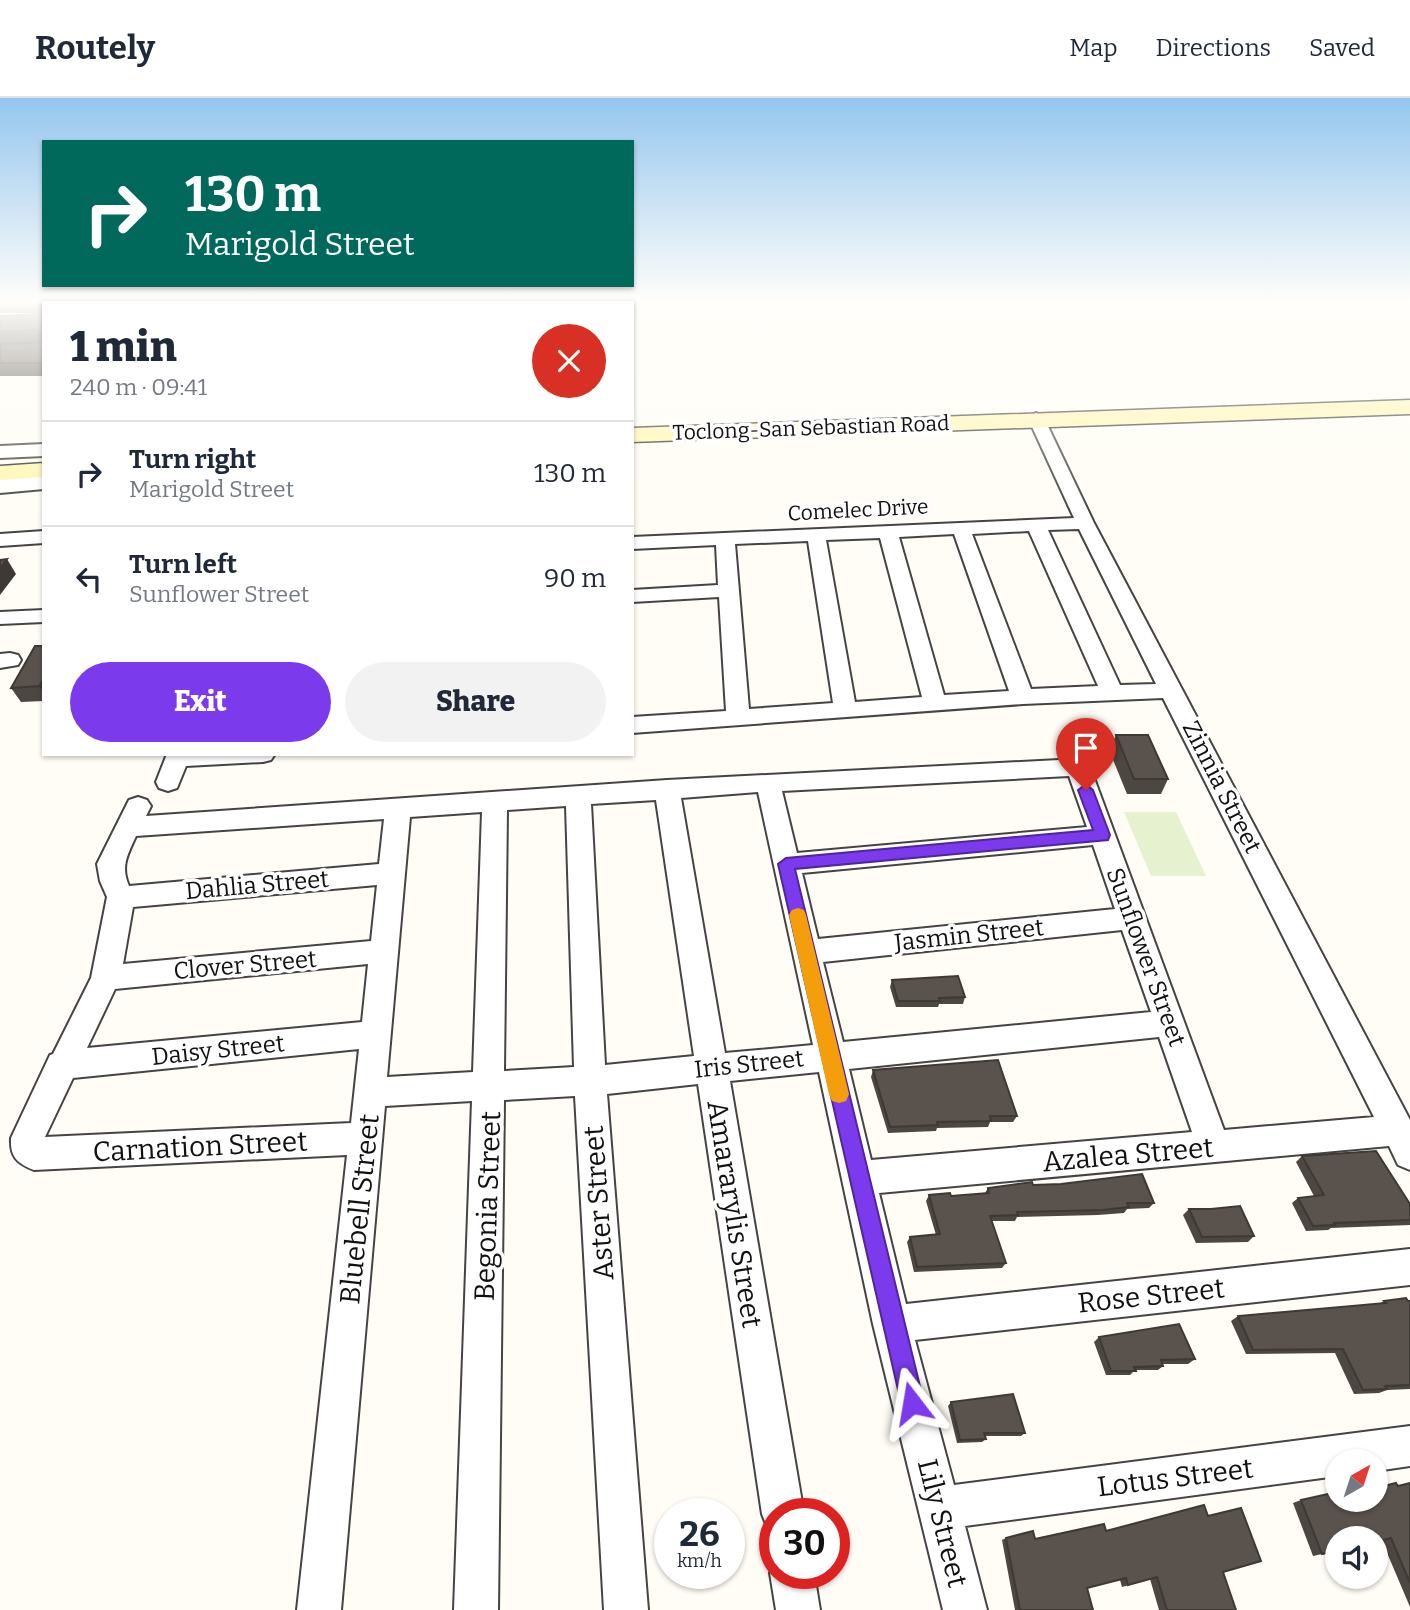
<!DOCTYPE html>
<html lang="en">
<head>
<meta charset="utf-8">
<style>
	:root { --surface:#fff; --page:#f2f2f3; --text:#1f2937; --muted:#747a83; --line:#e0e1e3; --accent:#7c3aed }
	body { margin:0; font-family:Bitter,serif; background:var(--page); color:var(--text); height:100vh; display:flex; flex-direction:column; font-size:26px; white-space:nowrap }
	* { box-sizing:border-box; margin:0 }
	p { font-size:23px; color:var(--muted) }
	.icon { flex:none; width:38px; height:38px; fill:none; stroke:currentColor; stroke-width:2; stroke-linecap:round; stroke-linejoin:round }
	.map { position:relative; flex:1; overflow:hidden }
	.panel { position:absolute; left:42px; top:203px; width:592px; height:455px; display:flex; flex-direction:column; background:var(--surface); border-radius:0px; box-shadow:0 2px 5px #0004 }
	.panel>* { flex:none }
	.hud { position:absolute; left:42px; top:42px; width:592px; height:147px; border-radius:0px; box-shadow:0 2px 5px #0004; background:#00695c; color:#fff; overflow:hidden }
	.needle { width:46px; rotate:39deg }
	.tools { position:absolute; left:1325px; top:1351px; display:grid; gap:14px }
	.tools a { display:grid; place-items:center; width:63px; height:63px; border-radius:50%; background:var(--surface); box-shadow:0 2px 5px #0004; font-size:35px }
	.speed { position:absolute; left:654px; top:1400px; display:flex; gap:14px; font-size:35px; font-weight:700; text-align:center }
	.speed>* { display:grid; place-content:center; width:91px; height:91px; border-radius:50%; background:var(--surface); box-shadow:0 2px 5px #0004; line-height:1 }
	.speed small { font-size:18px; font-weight:400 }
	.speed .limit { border:10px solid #d22; background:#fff; color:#111 }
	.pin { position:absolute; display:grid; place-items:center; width:60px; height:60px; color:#fff; margin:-72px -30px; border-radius:50% 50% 50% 0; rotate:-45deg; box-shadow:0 0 7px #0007 }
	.pin .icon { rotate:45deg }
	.me { position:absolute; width:77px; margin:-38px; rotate:346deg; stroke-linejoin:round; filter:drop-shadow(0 0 5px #0008) }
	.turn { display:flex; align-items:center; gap:24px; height:147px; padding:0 28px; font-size:32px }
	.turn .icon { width:91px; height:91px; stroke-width:2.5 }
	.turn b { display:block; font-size:49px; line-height:60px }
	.round { display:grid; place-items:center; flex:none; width:74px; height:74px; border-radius:37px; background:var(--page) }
	.summary { display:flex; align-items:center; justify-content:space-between; height:119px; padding:0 28px }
	h1 { font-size:42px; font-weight:800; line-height:52px }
	.action { display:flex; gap:14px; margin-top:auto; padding:14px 28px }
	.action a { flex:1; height:80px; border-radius:42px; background:var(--accent); color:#fff; font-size:28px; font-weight:800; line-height:80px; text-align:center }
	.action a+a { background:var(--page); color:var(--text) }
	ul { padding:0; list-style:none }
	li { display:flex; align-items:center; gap:21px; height:105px; padding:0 28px; border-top:2px solid var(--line) }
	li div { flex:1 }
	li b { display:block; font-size:26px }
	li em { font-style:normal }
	header { display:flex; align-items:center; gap:42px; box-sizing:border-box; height:98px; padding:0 35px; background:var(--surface); border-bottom:2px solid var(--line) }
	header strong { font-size:33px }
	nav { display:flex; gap:38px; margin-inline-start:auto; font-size:24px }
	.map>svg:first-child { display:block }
</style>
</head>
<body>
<header>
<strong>Routely</strong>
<nav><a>Map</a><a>Directions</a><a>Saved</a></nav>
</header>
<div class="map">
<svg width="1410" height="1512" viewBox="0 0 1410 1512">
	<rect width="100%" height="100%" fill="#fffdf5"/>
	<!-- pitch -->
	<polygon fill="#e6f2cf" points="1124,714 1176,714 1206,778 1151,778"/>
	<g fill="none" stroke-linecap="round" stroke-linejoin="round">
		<!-- minor casing -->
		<g stroke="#444" stroke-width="4">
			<g id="minor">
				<path d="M 1036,315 L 1044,320 L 1094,425 L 1410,1022 L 1410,1072 L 1398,1067 L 1389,1048 L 879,1095 L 906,1206 L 1410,1151 L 1410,1187 L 915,1242 L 954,1387 L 1410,1328 L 1410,1368 L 1376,1373 L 1376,1363 L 1337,1363 L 1337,1378 L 965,1428 L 987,1512 L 943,1512 L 873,1226 L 819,974 L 730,983 L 804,1416 L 775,1416 L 775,1434 L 768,1431 L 762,1416 L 698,986 L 607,996 L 648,1512 L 604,1512 L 575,998 L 504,1002 L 498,1512 L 454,1512 L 472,1003 L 385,1008 L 341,1512 L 297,1512 L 347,1057 L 34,1072 C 17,1065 10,1059 11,1040 L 50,957 L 53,956 L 91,880 L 107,799 L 100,783 L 97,766 L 129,702 L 138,699 L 147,702 L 151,708 L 146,718 L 667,682 L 1078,661 L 1087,663 L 1090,669 L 1224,1032 L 1374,1019 L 1163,600 L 1023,606 L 632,635 L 632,619 L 726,613 L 719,499 L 632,504 L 632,492 L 718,487 L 716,447 L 632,451 L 632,439 L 1074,420 L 1028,320 ZM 1079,431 L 1156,586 L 1120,587 L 1048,432 ZM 1029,433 L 1098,588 L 1031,591 L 972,436 ZM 954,436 L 1009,593 L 944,597 L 899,439 ZM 880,440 L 922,599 L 855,604 L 826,442 ZM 808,443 L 833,605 L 749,611 L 735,446 ZM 1069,678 L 1087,729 L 797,755 L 782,693 ZM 758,694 L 813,947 L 725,955 L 681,700 ZM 656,702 L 694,958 L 605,967 L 591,706 ZM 566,708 L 574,969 L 504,973 L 507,712 ZM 482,714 L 473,974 L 387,979 L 410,719 ZM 384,721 L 379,766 L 129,788 C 120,768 128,756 136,738 ZM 1093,747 L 1115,811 L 818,841 L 802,775 ZM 377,787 L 371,843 L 123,866 L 133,809 ZM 1122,832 L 1151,914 L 843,944 L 823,864 ZM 368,866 L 362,924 L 87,950 L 115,891 ZM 1159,939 L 1192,1034 L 871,1062 L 849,971 ZM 359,951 L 351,1025 L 45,1039 L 73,980 Z"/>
				<polygon points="44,433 44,445 0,448 0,436"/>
				<polygon points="44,512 44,524 0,526 0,514"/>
				<polygon points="10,555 18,557 21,562 18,567 0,570 0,556"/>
				<polygon points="167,656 275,656 271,662 263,664 186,668 177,690 168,693 159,690 156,684"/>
				<polygon points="775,1463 775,1475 814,1475 820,1512 776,1512 770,1475"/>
			</g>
		</g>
		<!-- tertiary casing -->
		<g stroke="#444" stroke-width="4">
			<g id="tertiary">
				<polygon points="44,346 44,358 0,360 0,348"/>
				<polygon points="44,377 44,391 0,395 0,381"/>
			</g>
		</g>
		<!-- secondary casing -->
		<g stroke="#333" stroke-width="3">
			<g id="secondary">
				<polygon points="1410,302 1410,316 632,344 632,330"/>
				<polygon points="44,365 44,379 0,382 0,368"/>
			</g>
		</g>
		<!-- minor -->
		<use href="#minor" fill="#fff" fill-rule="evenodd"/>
		<!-- tertiary -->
		<use href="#tertiary" fill="#fff" fill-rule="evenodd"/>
		<!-- secondary -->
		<use href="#secondary" fill="#fff6b0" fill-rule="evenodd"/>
	</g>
	<!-- wall -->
	<g fill="#4d4742">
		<polygon points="0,204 238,204 44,205 44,278 0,278 0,218 40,215 0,215"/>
		<polygon points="44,548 44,603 21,604 11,590"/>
		<polygon points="1116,637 1168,681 1161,696 1127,696 1109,652"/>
		<polygon points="892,882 965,899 963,906 939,906 938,909 896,909 890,889"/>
		<polygon points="873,972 1017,1018 1013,1024 990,1024 988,1029 937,1030 936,1033 888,1035 871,979"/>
		<polygon points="1302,1058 1410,1106 1410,1127 1331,1130 1328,1132 1306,1133 1292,1105 1298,1100 1314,1098 1296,1064"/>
		<polygon points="1033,1087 1154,1105 1149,1110 1127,1111 1124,1115 1098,1117 1017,1119 1015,1123 992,1123 1006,1165 1002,1170 914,1174 907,1144 910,1139 936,1137 926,1103 929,1097 951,1098 985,1095 988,1090"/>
		<polygon points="1189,1111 1254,1138 1248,1144 1196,1145 1183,1117"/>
		<polygon points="1384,1203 1410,1203 1410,1291 1387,1292 1379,1295 1354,1296 1335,1255 1246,1256 1231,1223 1238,1218 1379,1206"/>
		<polygon points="1099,1239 1195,1261 1188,1266 1162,1266 1163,1268 1158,1272 1135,1272 1130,1277 1106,1277 1094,1244"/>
		<polygon points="951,1304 1025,1335 1021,1338 985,1338 986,1341 982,1344 957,1345 948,1308"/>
		<polygon points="1410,1385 1410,1509 1382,1443 1313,1458 1293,1405 1301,1402 1337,1402"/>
		<polygon points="1106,1433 1223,1474 1236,1512 1159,1512 1150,1481 1122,1489 1120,1482 1087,1490 1093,1512 1015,1512 1002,1442 1006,1440 1035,1441"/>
	</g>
	<!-- shaded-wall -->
	<g fill="#3f3936">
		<polygon points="7,461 16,476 0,497 0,470"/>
		<polygon points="44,581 44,595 39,588"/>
	</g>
	<!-- building -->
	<g fill="#5a524d" stroke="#3f3936" stroke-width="2">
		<polygon points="39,204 230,204 44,205 44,263 42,265 0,265 0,246 38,245 40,242 38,232 0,233 0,218 40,216 41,206"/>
		<polygon points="7,461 0,470 0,462"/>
		<polygon points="35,548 44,548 44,581 39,588 11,590"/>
		<polygon points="1116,637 1148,637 1168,681 1134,681"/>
		<polygon points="958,878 965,899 939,900 940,903 898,903 892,882"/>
		<polygon points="998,962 1017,1018 990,1018 991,1023 937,1024 938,1027 890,1029 873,972"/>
		<polygon points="1376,1053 1410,1106 1410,1122 1334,1125 1335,1127 1313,1128 1298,1100 1324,1097 1302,1058"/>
		<polygon points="1142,1076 1154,1105 1127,1105 1129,1109 1103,1112 1017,1114 1018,1117 990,1118 1006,1165 917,1169 910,1139 940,1136 929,1097 950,1095 951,1098 989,1095 988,1090 1032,1084 1033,1087 1061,1086"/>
		<polygon points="1240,1108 1254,1138 1202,1139 1189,1111 1211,1111"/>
		<polygon points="1406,1200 1408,1203 1410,1203 1410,1287 1385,1288 1387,1291 1363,1292 1343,1251 1253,1252 1238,1218 1386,1205 1384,1203"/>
		<polygon points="1179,1226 1195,1261 1161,1262 1163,1268 1134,1269 1136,1273 1111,1273 1099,1239"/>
		<polygon points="1013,1296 1025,1335 984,1335 986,1341 960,1342 951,1304"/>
		<polygon points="1396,1385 1398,1388 1410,1385 1410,1485 1391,1440 1376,1444 1376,1440 1337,1440 1337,1453 1322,1456 1301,1402 1337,1394 1337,1402 1376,1402 1376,1390"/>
		<polygon points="1204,1407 1208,1418 1241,1410 1261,1463 1223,1474 1236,1512 1167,1512 1157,1479 1128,1487 1126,1480 1087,1490 1093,1512 1020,1512 1006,1440 1033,1433 1035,1441 1104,1426 1106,1433"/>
	</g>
	<!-- sky -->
	<linearGradient id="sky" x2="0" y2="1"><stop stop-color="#95c6ee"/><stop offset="0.49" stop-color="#fffefa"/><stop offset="1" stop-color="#fffefa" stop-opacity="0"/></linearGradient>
	<rect width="1410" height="416" fill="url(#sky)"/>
	<!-- route -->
	<polygon fill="#7c3aed" stroke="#51269a" stroke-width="2" points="1086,686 1093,692 1110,737 1108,742 795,771 924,1305 921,1313 912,1317 904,1313 901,1305 778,766 786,760 1093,732 1078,692"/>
	<!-- slow -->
	<polygon fill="#f59e0b" points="798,810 804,812 806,817 849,996 846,1003 839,1005 832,1003 829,996 789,817 792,812"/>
	<g text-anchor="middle" stroke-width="7" stroke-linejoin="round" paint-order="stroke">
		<!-- far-street labels -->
		<g font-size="21" fill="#111" stroke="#fff">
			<text transform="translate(811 330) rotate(-2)" y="7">Toclong-San Sebastian Road</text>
			<text transform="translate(858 412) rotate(-3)" y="7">Comelec Drive</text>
		</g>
		<!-- street labels -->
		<g font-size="24" fill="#111" stroke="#fff">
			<text transform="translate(1222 689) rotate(63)" y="8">Zinnia Street</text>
			<text transform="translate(257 787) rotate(-5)" y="8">Dahlia Street</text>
			<text transform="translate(969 837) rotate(-6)" y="8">Jasmin Street</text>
			<text transform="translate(1146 859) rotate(70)" y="8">Sunflower Street</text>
			<text transform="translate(245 867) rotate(-5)" y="8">Clover Street</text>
			<text transform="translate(218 952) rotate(-6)" y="8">Daisy Street</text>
			<text transform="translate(749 966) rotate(-6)" y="8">Iris Street</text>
		</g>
		<!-- near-street labels -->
		<g font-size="28" fill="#111" stroke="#fff">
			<text transform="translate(200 1048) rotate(-3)" y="10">Carnation Street</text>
			<text transform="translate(1128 1056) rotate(-5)" y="10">Azalea Street</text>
			<text transform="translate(598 1105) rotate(-94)" y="10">Aster Street</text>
			<text transform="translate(487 1108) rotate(-88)" y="10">Begonia Street</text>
			<text transform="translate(359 1111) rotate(-84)" y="10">Bluebell Street</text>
			<text transform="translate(735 1116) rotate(81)" y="10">Amararylis Street</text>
			<text transform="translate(1151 1197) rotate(-6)" y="10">Rose Street</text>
			<text transform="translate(1175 1379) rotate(-7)" y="10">Lotus Street</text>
			<text transform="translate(943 1425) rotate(76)" y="10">Lily Street</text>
		</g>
	</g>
</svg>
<div class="tools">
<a><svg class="needle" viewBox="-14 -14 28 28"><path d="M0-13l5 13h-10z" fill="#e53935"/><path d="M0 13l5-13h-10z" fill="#747a83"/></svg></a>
<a><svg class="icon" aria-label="sound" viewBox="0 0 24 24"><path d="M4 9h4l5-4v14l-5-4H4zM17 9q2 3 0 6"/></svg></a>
</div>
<div class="speed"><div>26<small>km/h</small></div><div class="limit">30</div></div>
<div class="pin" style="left:1086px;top:692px;background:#d93025"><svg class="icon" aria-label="arrive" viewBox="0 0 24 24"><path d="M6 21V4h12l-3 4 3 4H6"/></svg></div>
<svg class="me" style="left:912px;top:1305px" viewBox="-20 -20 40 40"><path d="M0-17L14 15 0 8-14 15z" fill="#7c3aed" stroke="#fff" stroke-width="4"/></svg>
<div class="hud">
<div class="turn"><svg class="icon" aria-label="right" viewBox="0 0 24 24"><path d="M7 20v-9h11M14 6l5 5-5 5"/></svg><div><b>130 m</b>Marigold Street</div></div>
</div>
<section class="panel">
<div class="summary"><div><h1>1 min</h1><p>240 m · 09:41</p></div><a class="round" style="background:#d93025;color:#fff"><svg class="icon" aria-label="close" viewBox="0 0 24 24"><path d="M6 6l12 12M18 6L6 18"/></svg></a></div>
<ul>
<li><svg class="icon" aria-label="right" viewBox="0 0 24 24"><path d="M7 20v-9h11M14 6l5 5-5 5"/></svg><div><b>Turn right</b><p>Marigold Street</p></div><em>130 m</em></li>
<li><svg class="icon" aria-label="left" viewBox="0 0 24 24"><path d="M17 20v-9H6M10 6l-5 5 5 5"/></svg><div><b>Turn left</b><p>Sunflower Street</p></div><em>90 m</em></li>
</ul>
<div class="action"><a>Exit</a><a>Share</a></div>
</section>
</div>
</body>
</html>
